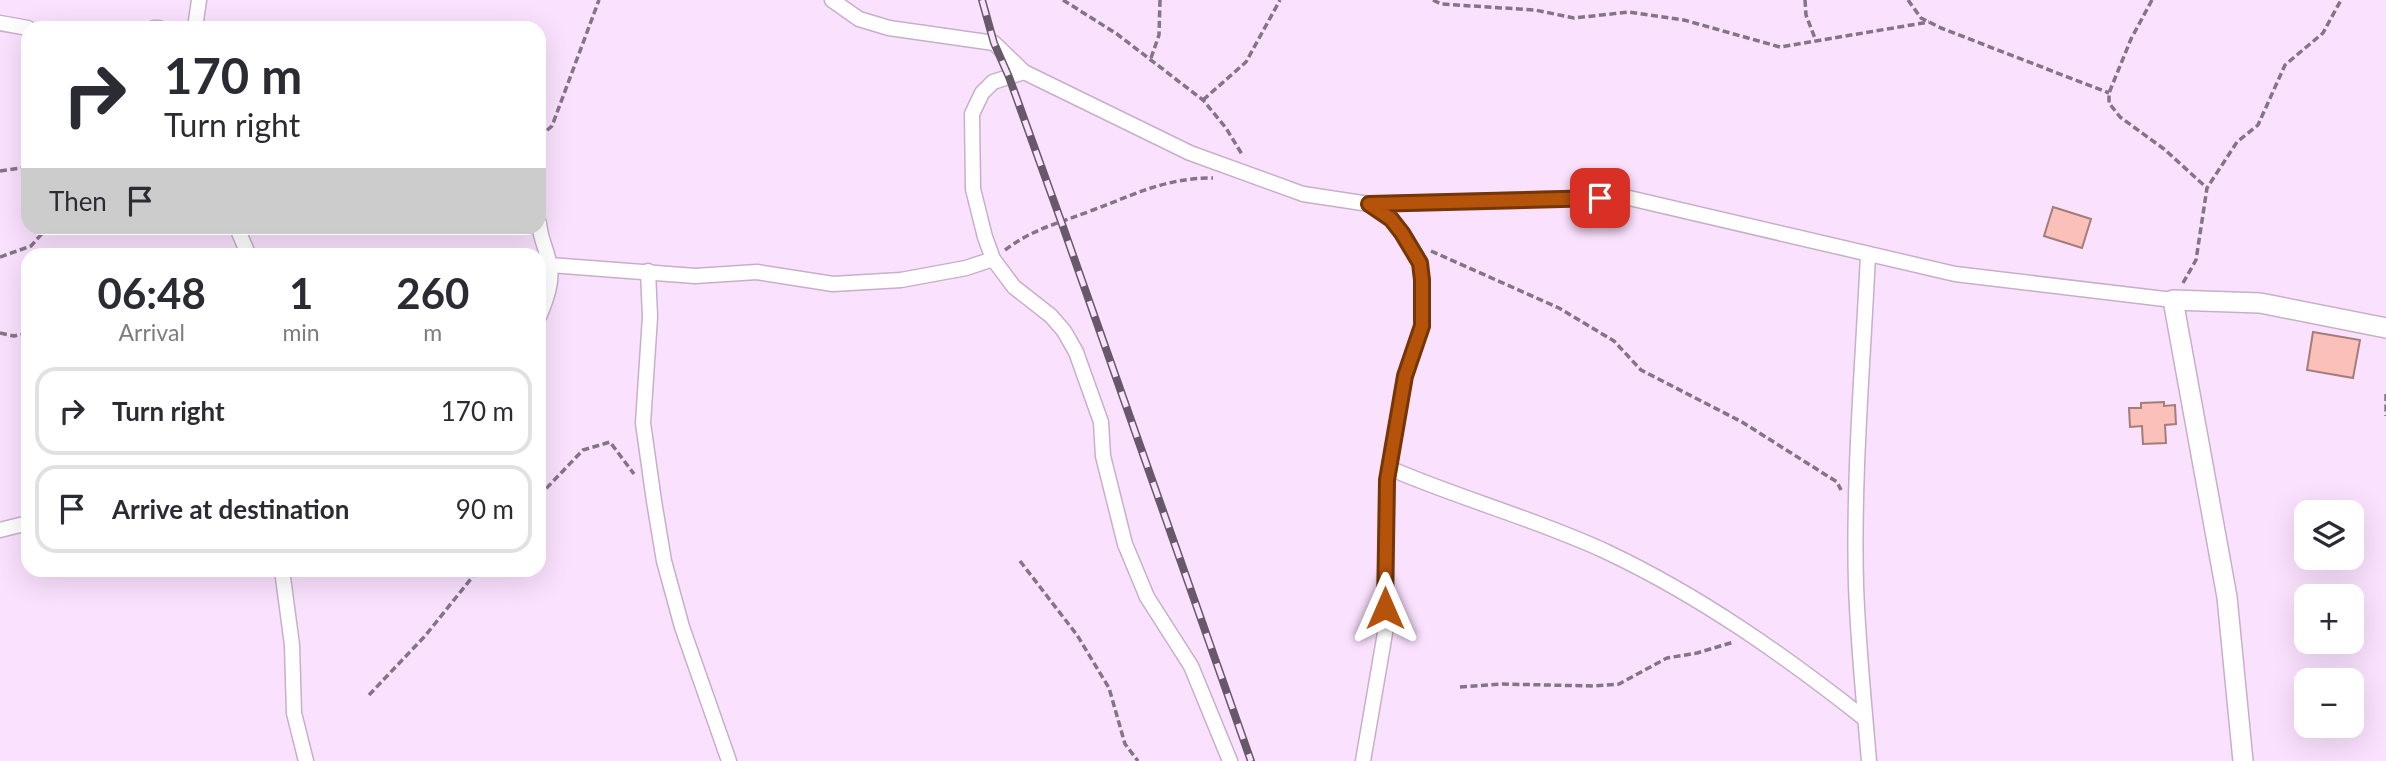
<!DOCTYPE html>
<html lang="en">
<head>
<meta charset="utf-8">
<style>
	:root { --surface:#fff; --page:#f7f7f7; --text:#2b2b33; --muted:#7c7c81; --line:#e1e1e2 }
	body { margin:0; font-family:Lato,sans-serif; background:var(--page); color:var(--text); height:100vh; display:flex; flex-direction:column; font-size:26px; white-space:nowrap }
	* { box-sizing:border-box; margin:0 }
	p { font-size:23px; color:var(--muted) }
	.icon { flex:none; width:38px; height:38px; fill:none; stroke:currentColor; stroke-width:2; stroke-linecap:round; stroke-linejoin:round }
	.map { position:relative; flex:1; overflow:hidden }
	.panel { position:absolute; left:21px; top:248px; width:525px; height:329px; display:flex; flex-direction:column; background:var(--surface); border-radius:21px; box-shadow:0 7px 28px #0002 }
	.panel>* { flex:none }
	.guide { position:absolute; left:21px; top:21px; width:525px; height:214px; border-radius:21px; box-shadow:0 7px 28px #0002; background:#fff; color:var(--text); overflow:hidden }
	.fabs { position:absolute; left:2294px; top:500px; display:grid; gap:14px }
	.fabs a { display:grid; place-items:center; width:70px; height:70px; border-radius:14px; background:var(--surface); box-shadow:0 7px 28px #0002; font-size:35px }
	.pin { position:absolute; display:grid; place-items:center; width:60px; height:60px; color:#fff; margin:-30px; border-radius:14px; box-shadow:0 4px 10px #0006 }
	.me { position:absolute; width:77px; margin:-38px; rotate:0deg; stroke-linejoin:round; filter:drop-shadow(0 0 5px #0008) }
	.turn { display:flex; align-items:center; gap:24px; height:147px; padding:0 28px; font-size:32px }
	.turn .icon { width:91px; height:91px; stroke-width:2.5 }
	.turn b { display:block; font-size:49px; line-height:60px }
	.then { display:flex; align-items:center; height:66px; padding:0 28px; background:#0003; gap:14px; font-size:26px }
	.eta { display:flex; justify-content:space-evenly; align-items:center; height:119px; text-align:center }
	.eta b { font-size:42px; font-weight:700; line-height:49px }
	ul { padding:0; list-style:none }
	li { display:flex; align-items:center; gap:21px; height:88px; margin:0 14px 10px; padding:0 14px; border:4px solid var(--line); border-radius:21px }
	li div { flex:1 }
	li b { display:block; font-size:26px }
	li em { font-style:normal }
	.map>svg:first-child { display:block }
</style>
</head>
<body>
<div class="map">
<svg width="2386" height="761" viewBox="0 0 2386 761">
	<rect width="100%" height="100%" fill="#fae1fe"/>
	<!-- building -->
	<g fill="#fac0b9" stroke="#a27e79" stroke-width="2">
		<polygon points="2053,207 2091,219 2082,248 2044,236"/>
		<polygon points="2313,332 2360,340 2353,378 2307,370"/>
		<polygon points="2164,402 2164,406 2175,405 2176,424 2165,425 2166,443 2143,444 2142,426 2130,427 2129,408 2141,408 2141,403"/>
	</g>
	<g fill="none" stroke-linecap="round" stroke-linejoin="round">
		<!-- minor casing -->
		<g stroke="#c7afca" stroke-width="17">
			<g id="minor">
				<polyline points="832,0 859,19 889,28 994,43 1024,72 1190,153 1303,194 1369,204 1625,197 1955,274 2173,300"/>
				<polyline points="0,23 28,28"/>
				<polyline points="154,28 159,28"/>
				<polyline points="195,28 199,0"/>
				<polyline points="1024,72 993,82 982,93 972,114 973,189 985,237 993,259 1014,287 1051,316 1064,331 1076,352 1101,422 1103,456 1125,544 1147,597 1191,666 1230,761"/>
				<path d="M 539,223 C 540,237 546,248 549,262 C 554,280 546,300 539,317"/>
				<polyline points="237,228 249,256"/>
				<path d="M 1868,254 C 1863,364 1853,475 1856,585 C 1858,644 1864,702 1869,761"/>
				<polyline points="550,265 695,276 757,272 833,284 901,280 966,268 993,259"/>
				<polyline points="648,271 650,317 643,423 654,501 664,561 682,627 729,761"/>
				<path d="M 1389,468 C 1461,499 1536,519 1607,552 C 1700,596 1784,655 1865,719"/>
				<polyline points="0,530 28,523"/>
				<polyline points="282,570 292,645 294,713 306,761"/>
				<polyline points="1363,761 1385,633 1387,480 1405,376 1422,326 1422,280 1420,263 1402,233 1391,219 1369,204"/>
			</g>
		</g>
		<!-- tertiary casing -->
		<g stroke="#c7afca" stroke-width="22">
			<polyline id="tertiary" points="2243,761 2227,597 2173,300 2260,303 2386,328"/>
		</g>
		<!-- path -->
		<g stroke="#847487" stroke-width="3.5" stroke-dasharray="7 3.5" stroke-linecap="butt">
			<polyline points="1063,0 1117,34 1203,100 1226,128 1243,156"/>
			<polyline points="1433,0 1441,4 1535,10 1574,18 1629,12 1684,20 1780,47 1929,22"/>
			<polyline points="1805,0 1806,15 1816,41"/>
			<polyline points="1908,0 1921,18 1941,28 2109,93"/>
			<polyline points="2152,0 2131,39 2109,93 2109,103 2120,117 2164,149 2207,188"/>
			<polyline points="1151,58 1159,35 1160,0"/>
			<polyline points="1203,100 1246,62 1280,0"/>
			<polyline points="539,137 552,126 599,0"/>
			<polyline points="0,171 28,167"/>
			<path d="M 1005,250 C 1034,228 1060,223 1093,210 C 1136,194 1165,178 1213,178"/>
			<polyline points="1431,251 1559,308 1614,341 1641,370 1742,422 1837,482 1841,490"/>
			<polyline points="0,257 31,246 47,228"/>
			<polyline points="2183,283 2196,260 2207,188 2237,142 2258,125 2285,65 2323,33 2341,0"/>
			<polyline points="0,333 14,336 28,333"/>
			<polyline points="2386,394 2386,416"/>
			<polyline points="539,496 583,450 610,442 634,474"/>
			<polyline points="1020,561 1077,635 1109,688 1125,744 1138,761"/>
			<polyline points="1460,687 1502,684 1593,686 1619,684 1667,658 1697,653 1734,642"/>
			<polyline points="369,695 425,636 478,570"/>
		</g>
		<!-- minor -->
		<use href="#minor" stroke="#fff" stroke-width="14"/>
		<!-- tertiary -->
		<use href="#tertiary" stroke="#fff" stroke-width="19"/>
		<!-- rail casing -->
		<g stroke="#675969" stroke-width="8">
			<polyline id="rail" points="982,0 994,43 1009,77 1061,221 1251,761"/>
		</g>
		<!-- rail -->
		<use href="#rail" stroke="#fae1fe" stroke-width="5" stroke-dasharray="16" stroke-linecap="butt"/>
	</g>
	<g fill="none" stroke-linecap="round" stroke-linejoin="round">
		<!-- route casing -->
		<g stroke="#753606" stroke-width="18">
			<polyline id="route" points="1385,608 1387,480 1405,376 1422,326 1422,280 1420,263 1402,233 1391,219 1369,204 1600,198"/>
		</g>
		<!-- route -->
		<use href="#route" stroke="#b45309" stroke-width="12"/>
	</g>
</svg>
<div class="fabs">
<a><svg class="icon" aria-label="layers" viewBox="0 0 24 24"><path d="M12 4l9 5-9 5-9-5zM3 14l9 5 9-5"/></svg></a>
<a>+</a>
<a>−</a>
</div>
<div class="pin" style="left:1600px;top:198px;background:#d93025"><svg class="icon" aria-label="arrive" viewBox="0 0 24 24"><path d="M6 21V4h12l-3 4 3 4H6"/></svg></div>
<svg class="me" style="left:1385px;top:608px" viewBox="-20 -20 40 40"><path d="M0-17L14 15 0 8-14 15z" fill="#b45309" stroke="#fff" stroke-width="4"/></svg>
<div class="guide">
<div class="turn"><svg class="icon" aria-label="right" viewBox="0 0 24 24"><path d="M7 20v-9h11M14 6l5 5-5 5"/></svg><div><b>170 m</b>Turn right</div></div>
<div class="then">Then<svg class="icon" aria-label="arrive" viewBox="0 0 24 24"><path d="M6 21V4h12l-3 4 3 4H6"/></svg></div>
</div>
<section class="panel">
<div class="eta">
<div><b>06:48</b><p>Arrival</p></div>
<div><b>1</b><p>min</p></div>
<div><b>260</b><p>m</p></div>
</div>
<ul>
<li><svg class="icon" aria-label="right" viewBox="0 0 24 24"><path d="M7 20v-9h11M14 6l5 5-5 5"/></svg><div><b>Turn right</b></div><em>170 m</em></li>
<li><svg class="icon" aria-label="arrive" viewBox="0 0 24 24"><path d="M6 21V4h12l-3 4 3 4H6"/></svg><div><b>Arrive at destination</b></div><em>90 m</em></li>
</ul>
</section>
</div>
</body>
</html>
